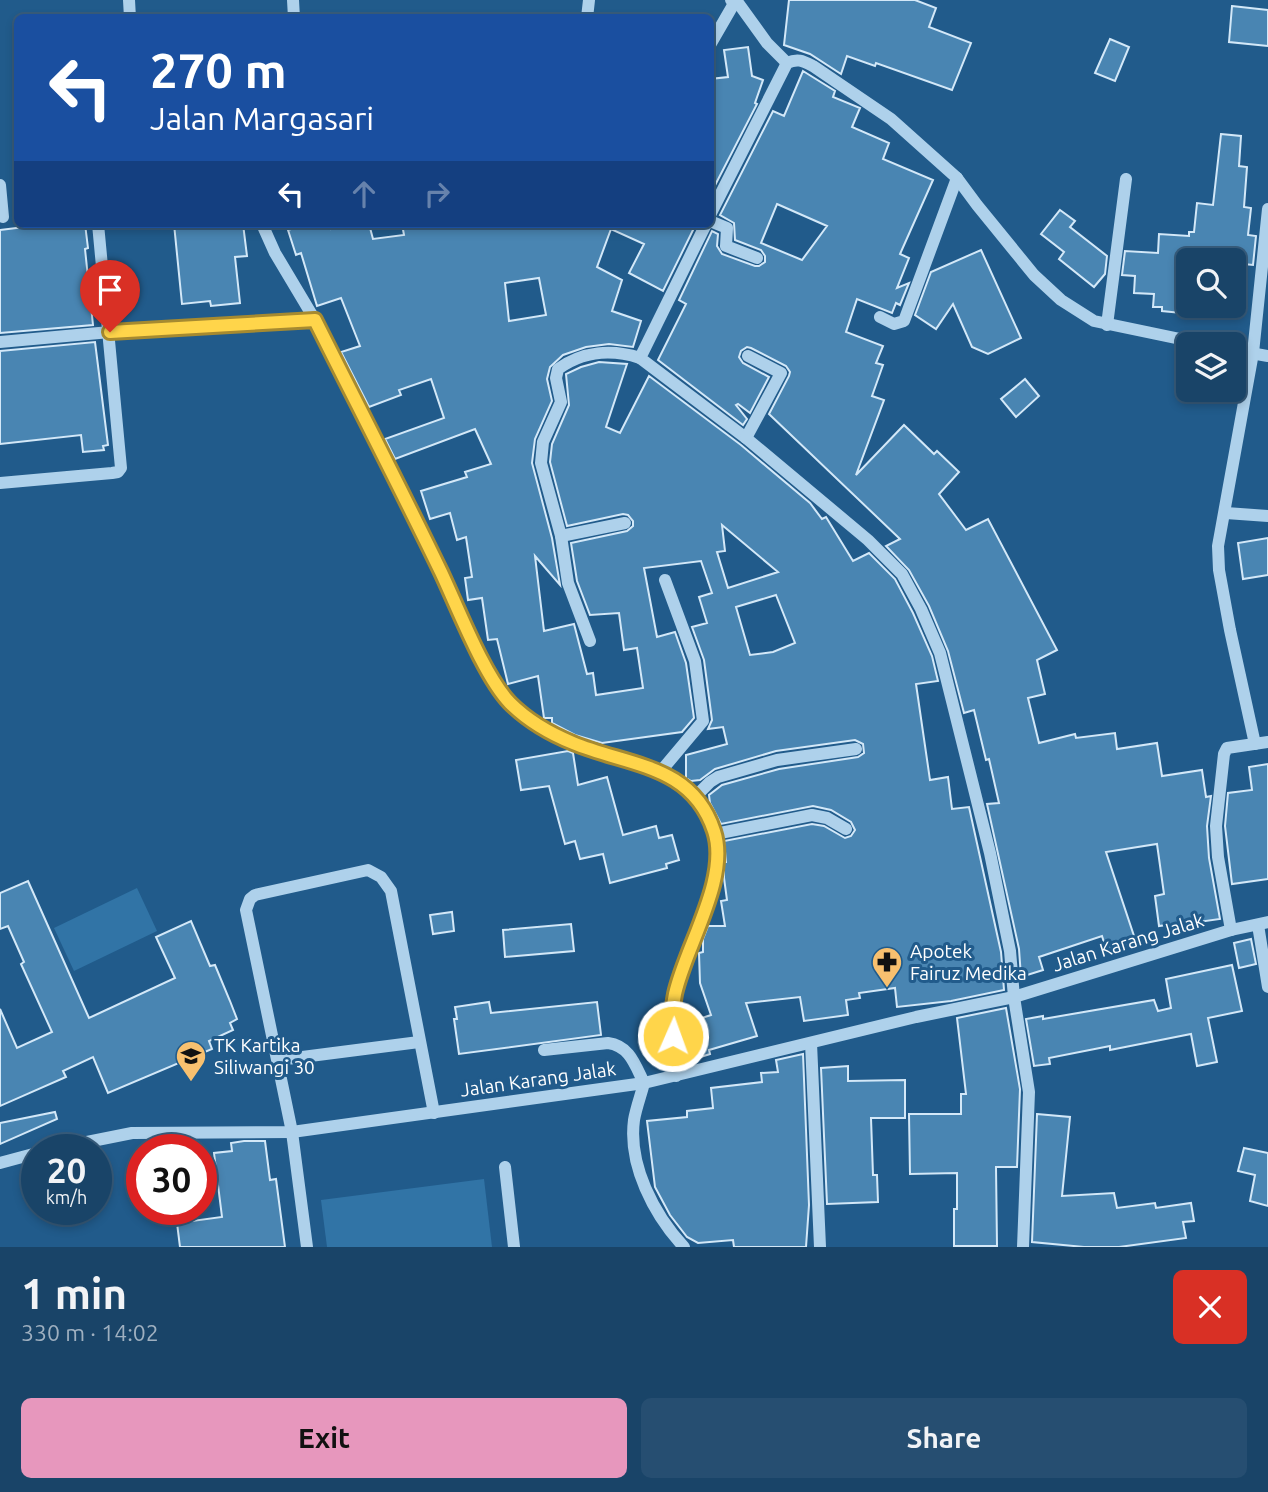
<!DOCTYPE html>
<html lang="en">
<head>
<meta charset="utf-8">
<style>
	:root { --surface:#194468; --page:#264e71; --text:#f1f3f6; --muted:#9fb0c0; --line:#375c7c; --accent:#e797bd }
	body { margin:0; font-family:Ubuntu,sans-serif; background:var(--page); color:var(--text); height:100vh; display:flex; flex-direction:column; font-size:26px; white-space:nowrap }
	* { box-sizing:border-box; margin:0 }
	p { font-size:23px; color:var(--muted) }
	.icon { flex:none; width:38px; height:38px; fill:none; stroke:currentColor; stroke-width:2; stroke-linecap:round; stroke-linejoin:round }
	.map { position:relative; height:1247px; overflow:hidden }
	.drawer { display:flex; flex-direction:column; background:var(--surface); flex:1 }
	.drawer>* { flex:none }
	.banner { position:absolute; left:14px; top:14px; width:700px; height:214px; border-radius:10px; box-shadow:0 4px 10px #0003,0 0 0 2px var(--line); background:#1a4fa0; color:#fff; overflow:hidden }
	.fabs { position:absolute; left:1176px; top:248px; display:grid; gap:14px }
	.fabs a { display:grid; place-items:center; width:70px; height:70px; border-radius:10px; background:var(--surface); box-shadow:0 4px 10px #0003,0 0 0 2px var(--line); font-size:35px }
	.speed { position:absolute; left:21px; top:1134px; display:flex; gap:14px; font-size:35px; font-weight:700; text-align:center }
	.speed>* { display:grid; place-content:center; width:91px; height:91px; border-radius:50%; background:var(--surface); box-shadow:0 4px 10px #0003,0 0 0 2px var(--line); line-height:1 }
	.speed small { font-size:18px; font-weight:400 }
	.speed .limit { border:10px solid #d22; background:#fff; color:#111 }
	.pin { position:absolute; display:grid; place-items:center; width:60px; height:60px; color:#fff; margin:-72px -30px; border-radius:50% 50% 50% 0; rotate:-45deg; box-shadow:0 0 7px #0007 }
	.pin .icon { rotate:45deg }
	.me { position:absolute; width:77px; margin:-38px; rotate:2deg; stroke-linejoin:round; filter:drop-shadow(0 0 5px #0008) }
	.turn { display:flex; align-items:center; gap:24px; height:147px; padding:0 21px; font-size:32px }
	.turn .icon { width:91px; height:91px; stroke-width:2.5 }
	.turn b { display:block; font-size:49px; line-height:60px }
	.lanes { display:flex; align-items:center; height:66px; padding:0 21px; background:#0003; justify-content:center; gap:35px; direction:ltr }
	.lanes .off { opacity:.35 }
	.round { display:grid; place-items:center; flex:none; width:74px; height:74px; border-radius:10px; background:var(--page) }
	.summary { display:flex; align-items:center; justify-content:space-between; height:119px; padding:0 21px }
	h1 { font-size:42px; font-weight:700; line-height:52px }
	.primary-button { display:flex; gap:14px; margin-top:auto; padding:14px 21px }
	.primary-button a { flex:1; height:80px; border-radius:10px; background:var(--accent); color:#111; font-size:28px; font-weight:700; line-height:80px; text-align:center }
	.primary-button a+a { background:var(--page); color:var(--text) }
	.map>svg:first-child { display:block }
</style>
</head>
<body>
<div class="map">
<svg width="1268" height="1247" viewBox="0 0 1268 1247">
	<rect width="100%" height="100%" fill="#215b8b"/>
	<!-- green -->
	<g fill="#3174a6">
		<polygon points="137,888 157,931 74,971 54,928"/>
		<polygon points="484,1179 492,1247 327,1247 321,1200"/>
	</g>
	<!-- building -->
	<g fill="#4985b2" stroke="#d3e8f8" stroke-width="2" fill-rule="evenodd">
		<polygon points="789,0 915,0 936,8 929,27 971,43 952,90 876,63 875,66 847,56 841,74 810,54 784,45"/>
		<polygon points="1232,6 1268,10 1268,46 1229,42"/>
		<polygon points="1110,39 1129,47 1115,81 1095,73"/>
		<polygon points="748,47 752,76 763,80 755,103 757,104 710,195 710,79 728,77 724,50"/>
		<path d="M 803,71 L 835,91 L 833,97 L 860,108 L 852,127 L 889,143 L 883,159 L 933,180 L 900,254 L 909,258 L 897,288 L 909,283 L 900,305 L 896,303 L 892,313 L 857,299 L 846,332 L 883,346 L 876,363 L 883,365 L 872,396 L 884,400 L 856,475 L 904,425 L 934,454 L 937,451 L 959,472 L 939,494 L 966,530 L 988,519 L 1057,650 L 1037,660 L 1045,694 L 1028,698 L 1039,743 L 1075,734 L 1076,738 L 1115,733 L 1117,749 L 1157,743 L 1162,776 L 1202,770 L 1206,797 L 1211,796 L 1207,826 L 1209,858 L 1220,919 L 1191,923 L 1192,929 L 1174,932 L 1173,924 L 1159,926 L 1155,896 L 1164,894 L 1157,844 L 1106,852 L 1136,942 L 1107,952 L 1102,936 L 1039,957 L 1043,970 L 1021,977 L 1019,949 L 987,804 L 999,803 L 989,759 L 986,760 L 974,710 L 964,713 L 948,651 L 929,606 L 909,570 L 886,546 L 900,539 L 769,414 L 789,376 L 790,372 L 786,366 L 751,348 L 747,347 L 741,351 L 739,357 L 743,363 L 769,377 L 750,413 L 738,404 L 736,405 L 747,419 L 743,425 L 658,360 L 686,304 L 679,300 L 712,231 L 718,234 L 717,246 L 722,254 L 755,266 L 759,266 L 765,262 L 765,256 L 761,250 L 735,240 L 734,223 L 720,215 L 773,111 L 784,116 ZM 777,204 L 827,226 L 802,260 L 761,243 Z"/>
		<polygon points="1221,134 1241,136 1239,166 1247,167 1244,207 1251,208 1248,235 1256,236 1253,265 1234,263 1234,261 1186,256 1181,313 1162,311 1162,307 1153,307 1154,294 1134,293 1135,276 1122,275 1125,251 1158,253 1159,234 1189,236 1189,232 1194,232 1197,203 1213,205"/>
		<polygon points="1060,210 1075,221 1070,227 1107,256 1105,274 1094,287 1059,259 1064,252 1041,234"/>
		<polygon points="49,224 85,224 88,248 85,249 93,325 0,333 0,230"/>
		<polygon points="174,224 243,224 247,256 235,257 240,303 211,306 210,301 182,304"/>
		<path d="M 307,224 L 329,224 L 331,229 L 346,224 L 369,224 L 373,239 L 404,235 L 402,224 L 696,224 L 663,291 L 629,273 L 644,244 L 611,229 L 597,267 L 622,280 L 612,311 L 641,321 L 633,347 L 609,344 L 586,347 L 563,355 L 550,367 L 547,379 L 552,401 L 535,439 L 532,463 L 552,538 L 560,585 L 535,556 L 544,631 L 574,624 L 587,674 L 593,673 L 596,695 L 643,688 L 637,648 L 624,650 L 619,613 L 590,615 L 577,581 L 571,543 L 627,531 L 633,526 L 633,521 L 628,515 L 623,514 L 567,526 L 550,462 L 552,444 L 569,405 L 566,374 L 581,367 L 599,362 L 627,364 L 606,427 L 620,433 L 649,376 L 741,445 L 810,503 L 822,519 L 826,517 L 853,561 L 869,553 L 895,579 L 913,613 L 932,656 L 938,681 L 916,684 L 930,780 L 948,777 L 952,809 L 969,807 L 1001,952 L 1004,990 L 951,1001 L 897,1007 L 895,988 L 859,993 L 860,998 L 846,1000 L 848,1015 L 804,1021 L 800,997 L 746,1003 L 757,1036 L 709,1050 L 710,1054 L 685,1062 L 682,1039 L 691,1036 L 687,1023 L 711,1015 L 700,983 L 699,953 L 703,952 L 703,939 L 708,926 L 725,926 L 721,901 L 727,900 L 724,878 L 724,862 L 726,862 L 724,841 L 812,824 L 824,826 L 845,838 L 851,836 L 855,830 L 851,822 L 831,810 L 813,806 L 721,824 L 710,803 L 709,795 L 722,785 L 779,769 L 858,757 L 864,753 L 863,744 L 855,740 L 776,751 L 715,769 L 700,780 L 691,781 L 686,778 L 686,755 L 727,744 L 723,727 L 708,729 L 712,720 L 704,660 L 692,627 L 707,623 L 699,597 L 712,593 L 701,561 L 644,568 L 657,637 L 675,632 L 686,663 L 694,718 L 682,732 L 602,743 L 575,735 L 552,723 L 552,718 L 544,718 L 538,676 L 508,684 L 497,639 L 488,640 L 482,598 L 468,600 L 465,578 L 472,577 L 466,537 L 457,540 L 450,513 L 430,519 L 421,491 L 467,477 L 465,472 L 491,464 L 475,429 L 395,459 L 385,439 L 444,418 L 431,379 L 399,390 L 401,395 L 369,407 L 341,352 L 360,346 L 341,298 L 317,306 L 301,253 L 296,255 L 288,230 ZM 539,278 L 546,315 L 509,321 L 505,283 ZM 722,525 L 778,572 L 728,588 L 717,552 L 725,551 ZM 776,595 L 795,643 L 773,652 L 750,655 L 736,607 Z"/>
		<polygon points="981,250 1021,338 988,354 972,347 953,304 936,329 915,315 931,272"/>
		<polygon points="95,342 108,445 103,446 104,450 83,452 81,435 0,444 0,351"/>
		<polygon points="1025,379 1039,396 1016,417 1001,399"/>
		<polygon points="1268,538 1268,575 1243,579 1238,543"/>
		<polygon points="568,751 573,753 578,785 607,777 623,835 656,826 659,838 672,835 679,860 666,864 667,868 610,883 603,854 580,859 575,841 565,844 549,786 521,790 516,760"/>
		<polygon points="1268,764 1268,879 1232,884 1225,826 1228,793 1252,790 1249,767"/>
		<polygon points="28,881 89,1018 175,978 156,937 191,921 210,966 215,965 230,1001 237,1019 230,1023 233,1030 209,1041 212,1049 108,1093 93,1057 63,1071 66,1077 0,1106 0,1009 17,1048 52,1032 21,964 24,962 8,926 0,929 0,893"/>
		<polygon points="452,912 454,931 433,934 430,915"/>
		<polygon points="571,924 574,951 505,957 503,930"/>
		<polygon points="1251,939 1256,964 1239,968 1234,943"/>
		<polygon points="1232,965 1242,1011 1208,1018 1217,1062 1197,1066 1191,1034 1110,1050 1110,1046 1049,1058 1050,1064 1034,1066 1026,1019 1043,1016 1043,1019 1154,1000 1158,1011 1171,1008 1166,979"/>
		<polygon points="489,1002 491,1013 597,1002 601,1035 459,1054 454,1019 457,1019 455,1007"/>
		<polygon points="1006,1008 1020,1089 1017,1167 996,1167 997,1246 954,1246 954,1209 957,1209 957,1173 910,1174 909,1114 961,1114 961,1094 966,1094 957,1018"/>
		<polygon points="803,1054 809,1205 806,1247 734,1247 733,1240 698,1243 687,1237 670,1215 655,1187 647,1121 687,1117 687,1111 713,1108 711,1088 762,1082 761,1073 778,1072 776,1060"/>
		<polygon points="848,1066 848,1081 905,1080 905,1118 871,1118 873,1175 877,1175 878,1202 827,1204 821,1068"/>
		<polygon points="55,1112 57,1119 0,1144 0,1123"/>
		<polygon points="1037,1114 1070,1117 1062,1196 1114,1193 1117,1208 1155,1203 1156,1208 1191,1203 1194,1221 1183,1222 1186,1238 1119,1247 1084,1247 1032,1242"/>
		<polygon points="244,1141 265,1141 270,1180 276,1179 285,1247 180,1247 177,1223 222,1217 214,1153 232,1151 231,1143"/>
		<polygon points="1244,1148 1268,1153 1268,1206 1250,1201 1255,1175 1238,1171"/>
	</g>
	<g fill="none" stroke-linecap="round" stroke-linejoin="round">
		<!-- minor -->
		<g stroke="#aed1eb" stroke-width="12">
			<polyline points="129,0 130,18"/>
			<polyline points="293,0 294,18"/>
			<polyline points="731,0 736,0 767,43 787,63"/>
			<polyline points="587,18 589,0"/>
			<polyline points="710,45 736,0"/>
			<polyline points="0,185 3,217"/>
			<path d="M 710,215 L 787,63 C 798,58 803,61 813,66 L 891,119 L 957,178 L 977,205 L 1034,275 L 1061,300 L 1094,321 L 1209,345"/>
			<polyline points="710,221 727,228 726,246 757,258"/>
			<polyline points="262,224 275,253 315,320 406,500 490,675 510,703 536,724 572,743 661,771 696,796 708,816 715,834 716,875 676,991 672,1016 676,1076"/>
			<polyline points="706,224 640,358 746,438 868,540 902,574 921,609 940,653 990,853 1010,951 1014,997 1029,1092 1023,1247"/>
			<polyline points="880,317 894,324 904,321 957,178"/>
			<polyline points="1107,325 1126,179"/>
			<polyline points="0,342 110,332 315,320"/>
			<polyline points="1234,350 1268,356"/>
			<polyline points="746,438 781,373 748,356"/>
			<polyline points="0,483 112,473 118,472 121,468 98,224"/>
			<polyline points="1226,513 1268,516"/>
			<polyline points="561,536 625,523"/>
			<path d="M 590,641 L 568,583 L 561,536 L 541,463 L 543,442 L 561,402 L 556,378 L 558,369 C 583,351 612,349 640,358"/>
			<polyline points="1255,744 1230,630 1219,570 1218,546 1253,353 1268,209"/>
			<polyline points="661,771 703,721 695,661 665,580"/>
			<polyline points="696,796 710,782 718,777 777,760 856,749"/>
			<polyline points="715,834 812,815 827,818 846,829"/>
			<polyline points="1258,925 1268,987"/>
			<polyline points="1231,930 1218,857 1216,826 1224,754 1227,748 1268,742"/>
			<polyline points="811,1043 820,1247"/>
			<path d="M 544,1050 L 608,1043 C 630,1046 635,1065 644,1083 C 641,1095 636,1108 634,1120 C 628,1165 654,1215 684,1247"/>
			<polyline points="279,1060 419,1042"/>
			<polyline points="47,1150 132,1133 292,1132 644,1083 916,1017 1014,997 1231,930 1268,922"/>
			<polyline points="0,1163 37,1153"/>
			<polyline points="505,1167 514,1247"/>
			<polyline points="307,1247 292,1132 246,910 250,899 255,895 368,870 381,877 391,891 434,1113"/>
		</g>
	</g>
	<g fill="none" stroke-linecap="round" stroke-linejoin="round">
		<!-- route casing -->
		<g stroke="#a68a30" stroke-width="18">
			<path id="route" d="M 110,332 L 315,320 C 357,404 400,487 441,572 C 458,608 484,676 510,703 C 527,720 551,734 573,743 C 628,766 692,764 714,831 C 730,879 685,947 675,994 C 672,1008 672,1022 673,1036"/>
		</g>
		<!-- route -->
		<use href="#route" stroke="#ffd54a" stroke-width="12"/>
	</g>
	<!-- icons -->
	<defs>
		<g id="pharmacy-pin" transform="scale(1.575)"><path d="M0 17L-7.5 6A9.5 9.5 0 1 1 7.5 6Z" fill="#f8c06f" stroke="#215b8b"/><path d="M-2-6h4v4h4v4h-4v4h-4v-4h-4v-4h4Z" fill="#111"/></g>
		<g id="school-pin" transform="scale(1.575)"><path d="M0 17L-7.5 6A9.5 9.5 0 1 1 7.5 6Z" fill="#f8c06f" stroke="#215b8b"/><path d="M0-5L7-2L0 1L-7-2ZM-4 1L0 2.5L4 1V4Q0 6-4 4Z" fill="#111"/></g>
	</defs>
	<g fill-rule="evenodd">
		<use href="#pharmacy-pin" x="887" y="962"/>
		<use href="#school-pin" x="191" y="1056"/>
	</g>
	<g text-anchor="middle" stroke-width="6" stroke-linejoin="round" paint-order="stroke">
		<!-- street labels -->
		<g font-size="19" fill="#fff" stroke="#215b8b">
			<text transform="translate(1128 942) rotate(-17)" y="7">Jalan Karang Jalak</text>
			<text transform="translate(538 1079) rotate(-8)" y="7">Jalan Karang Jalak</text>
		</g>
		<!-- poi labels -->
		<g font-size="19" fill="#fff" stroke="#215b8b" text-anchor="start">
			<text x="910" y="958">Apotek<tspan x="910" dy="22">Fairuz Medika</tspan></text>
			<text x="214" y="1052">TK Kartika<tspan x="214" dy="22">Siliwangi 30</tspan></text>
		</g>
	</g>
</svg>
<div class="fabs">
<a><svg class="icon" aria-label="search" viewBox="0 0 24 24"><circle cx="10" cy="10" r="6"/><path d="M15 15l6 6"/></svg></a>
<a><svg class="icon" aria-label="layers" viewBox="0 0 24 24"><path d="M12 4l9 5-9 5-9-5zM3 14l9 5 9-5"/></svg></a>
</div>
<div class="speed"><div>20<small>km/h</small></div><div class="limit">30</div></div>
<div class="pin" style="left:110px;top:332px;background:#d93025"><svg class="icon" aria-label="arrive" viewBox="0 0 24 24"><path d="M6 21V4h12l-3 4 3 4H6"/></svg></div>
<svg class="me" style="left:673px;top:1036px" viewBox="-20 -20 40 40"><circle r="17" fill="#ffd54a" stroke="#fff" stroke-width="3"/><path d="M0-11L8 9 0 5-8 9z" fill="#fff"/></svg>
<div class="banner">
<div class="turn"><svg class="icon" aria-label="left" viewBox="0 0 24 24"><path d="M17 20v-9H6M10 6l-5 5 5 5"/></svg><div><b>270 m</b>Jalan Margasari</div></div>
<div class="lanes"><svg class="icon" aria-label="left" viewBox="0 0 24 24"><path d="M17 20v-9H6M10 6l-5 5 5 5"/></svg><svg class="icon off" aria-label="ahead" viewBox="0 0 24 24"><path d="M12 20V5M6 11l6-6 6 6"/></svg><svg class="icon off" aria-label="right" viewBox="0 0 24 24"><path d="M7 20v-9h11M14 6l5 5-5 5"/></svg></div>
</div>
</div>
<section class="drawer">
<div class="summary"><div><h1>1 min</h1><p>330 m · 14:02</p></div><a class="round" style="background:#d93025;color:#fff"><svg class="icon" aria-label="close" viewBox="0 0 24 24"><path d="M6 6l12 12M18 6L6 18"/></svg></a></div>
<div class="primary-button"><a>Exit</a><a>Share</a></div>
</section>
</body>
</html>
